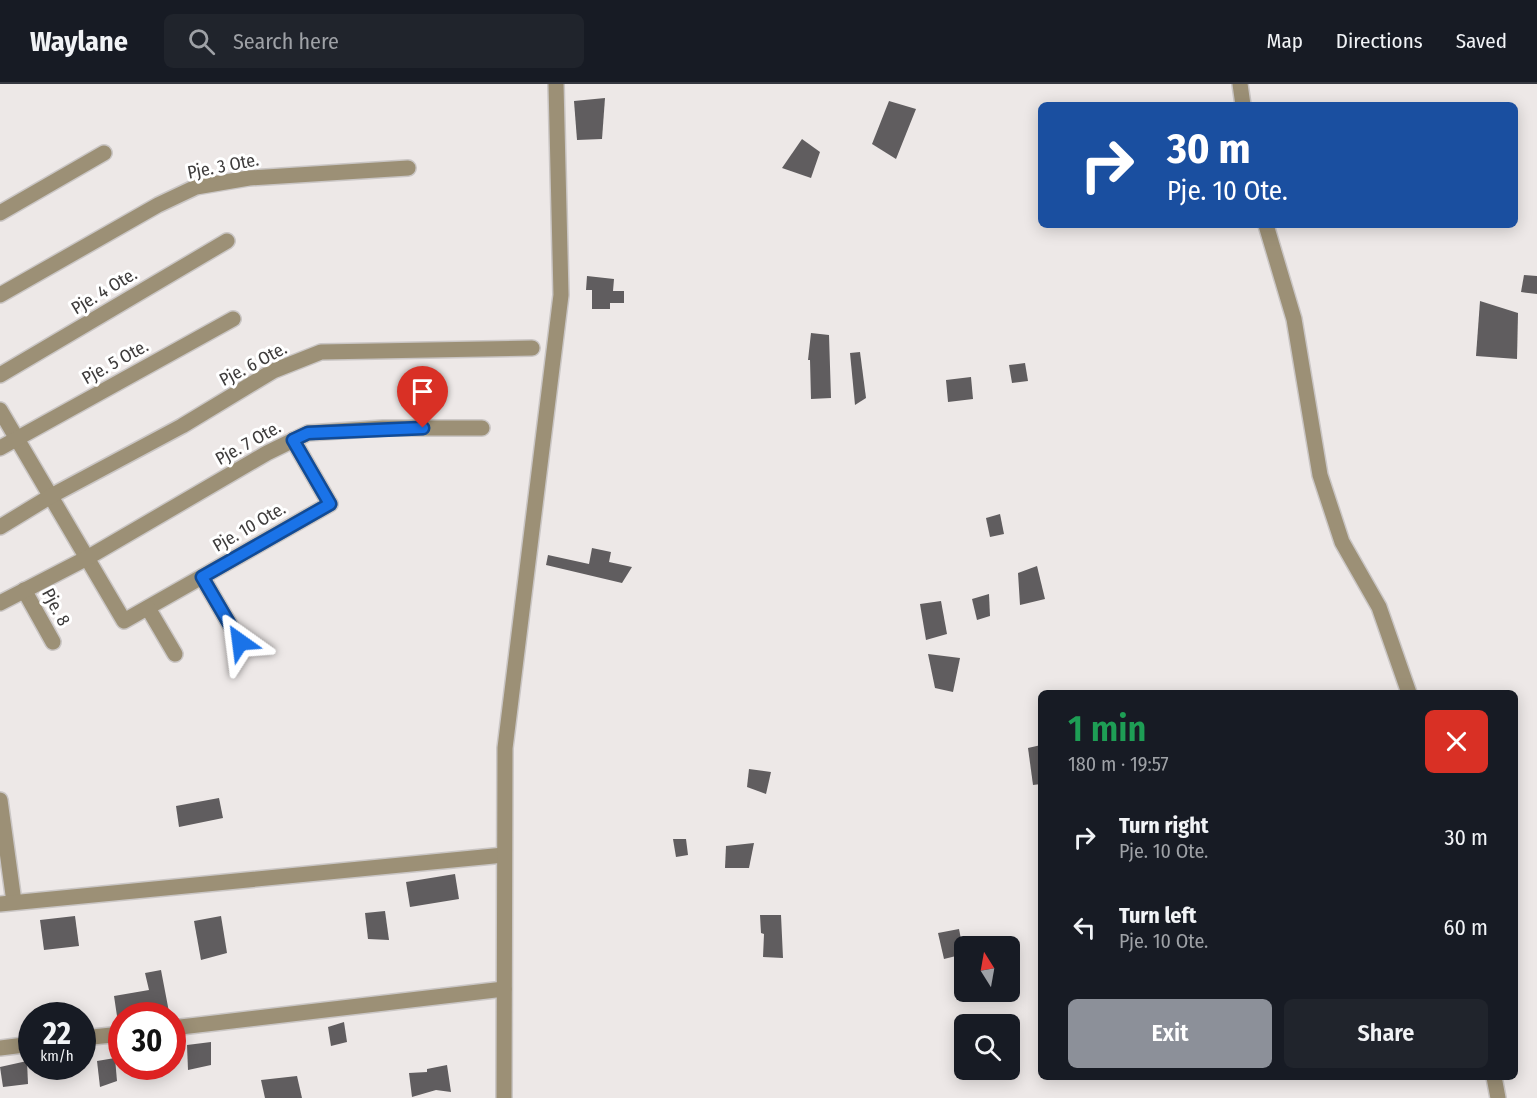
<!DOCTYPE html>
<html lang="en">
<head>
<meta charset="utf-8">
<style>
	:root { --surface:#171b24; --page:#20242c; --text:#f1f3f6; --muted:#9ea1a6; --line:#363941; --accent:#8c9099 }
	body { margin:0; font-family:"Fira Sans Condensed",sans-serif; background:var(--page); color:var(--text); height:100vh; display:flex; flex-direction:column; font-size:22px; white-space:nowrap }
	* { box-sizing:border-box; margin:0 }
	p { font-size:20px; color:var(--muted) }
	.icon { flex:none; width:33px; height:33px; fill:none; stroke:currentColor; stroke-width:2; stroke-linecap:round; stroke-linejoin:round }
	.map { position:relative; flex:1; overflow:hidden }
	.panel { position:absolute; left:1038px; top:606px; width:480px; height:390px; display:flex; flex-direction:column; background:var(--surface); border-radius:9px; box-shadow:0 3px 15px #0003 }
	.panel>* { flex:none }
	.hud { position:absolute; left:1038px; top:18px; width:480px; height:126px; border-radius:9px; box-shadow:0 3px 15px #0003; background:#1a4fa0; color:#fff; overflow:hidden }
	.needle { width:39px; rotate:349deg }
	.controls { position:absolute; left:954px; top:852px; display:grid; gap:12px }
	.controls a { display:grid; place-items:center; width:66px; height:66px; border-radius:9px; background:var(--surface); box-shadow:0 3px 15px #0003; font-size:30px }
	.speed { position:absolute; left:18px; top:918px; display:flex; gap:12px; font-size:30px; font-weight:700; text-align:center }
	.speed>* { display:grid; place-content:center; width:78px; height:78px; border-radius:50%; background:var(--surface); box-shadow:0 3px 15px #0003; line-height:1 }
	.speed small { font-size:15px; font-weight:400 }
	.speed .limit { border:9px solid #d22; background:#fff; color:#111 }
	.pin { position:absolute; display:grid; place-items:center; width:51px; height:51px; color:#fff; margin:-62px -26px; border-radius:50% 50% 50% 0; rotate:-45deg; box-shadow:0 0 6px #0007 }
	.pin .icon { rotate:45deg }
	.me { position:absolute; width:66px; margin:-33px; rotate:329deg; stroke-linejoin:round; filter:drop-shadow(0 0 4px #0008) }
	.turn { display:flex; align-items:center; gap:21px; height:126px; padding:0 30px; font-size:27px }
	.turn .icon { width:78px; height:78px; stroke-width:2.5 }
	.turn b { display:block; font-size:42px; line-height:51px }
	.round { display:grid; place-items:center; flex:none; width:63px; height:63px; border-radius:9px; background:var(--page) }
	.headline { display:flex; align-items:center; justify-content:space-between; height:102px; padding:0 30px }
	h1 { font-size:36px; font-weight:600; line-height:45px; color:#1e9e55 }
	.primary-button { display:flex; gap:12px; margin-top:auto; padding:12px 30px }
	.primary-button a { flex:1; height:69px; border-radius:9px; background:var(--accent); color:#fff; font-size:24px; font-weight:600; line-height:69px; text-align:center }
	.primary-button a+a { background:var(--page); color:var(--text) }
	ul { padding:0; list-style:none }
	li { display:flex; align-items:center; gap:18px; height:90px; padding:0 30px }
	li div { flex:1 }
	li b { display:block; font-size:22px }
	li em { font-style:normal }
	header { display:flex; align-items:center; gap:36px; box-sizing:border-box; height:84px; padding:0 30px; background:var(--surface); border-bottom:2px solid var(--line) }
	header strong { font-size:28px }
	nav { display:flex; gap:33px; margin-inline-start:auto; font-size:21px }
	.search { width:420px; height:54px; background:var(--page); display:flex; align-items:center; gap:15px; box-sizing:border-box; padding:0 21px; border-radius:9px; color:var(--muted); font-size:22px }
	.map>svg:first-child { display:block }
</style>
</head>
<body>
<header>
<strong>Waylane</strong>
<div class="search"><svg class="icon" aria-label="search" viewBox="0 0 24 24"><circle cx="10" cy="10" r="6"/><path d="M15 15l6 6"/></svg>Search here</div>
<nav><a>Map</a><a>Directions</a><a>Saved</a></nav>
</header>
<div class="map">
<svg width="1537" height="1014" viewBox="0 0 1537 1014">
	<rect width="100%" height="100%" fill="#ede8e7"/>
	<!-- building -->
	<g fill="#605d5f">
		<polygon points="605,14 602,55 577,56 574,17"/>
		<polygon points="889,17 916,25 896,75 872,60"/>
		<polygon points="802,55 820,68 811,94 782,84"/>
		<polygon points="1524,191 1537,192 1537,210 1521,208"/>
		<polygon points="587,192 614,195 613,207 624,207 624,219 610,219 610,225 592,225 592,206 586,206"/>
		<polygon points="1480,217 1518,229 1517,275 1476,272"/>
		<polygon points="811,249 829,251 831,314 811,315 810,276 808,276"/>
		<polygon points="860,268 866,314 855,321 850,269"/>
		<polygon points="1025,279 1028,297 1012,299 1009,281"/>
		<polygon points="971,293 973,315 948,318 946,296"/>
		<polygon points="1000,430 1004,450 990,453 986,434"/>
		<polygon points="592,464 611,468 609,478 632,483 622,499 546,481 548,471 589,480"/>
		<polygon points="1037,482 1045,515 1020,521 1018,489"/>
		<polygon points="989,510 990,532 977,536 972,515"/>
		<polygon points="941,517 947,550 926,556 920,520"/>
		<polygon points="928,570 960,574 953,608 935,604"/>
		<polygon points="1041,661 1041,700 1033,701 1028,664"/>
		<polygon points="749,685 771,688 766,710 747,703"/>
		<polygon points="219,714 223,734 179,743 176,722"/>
		<polygon points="673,755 686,755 688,771 676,773"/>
		<polygon points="754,759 749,784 725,784 726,762"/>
		<polygon points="455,790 459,815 410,823 406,798"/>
		<polygon points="385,827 389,856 368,855 365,829"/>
		<polygon points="760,831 781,831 783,874 763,873 764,850 761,849"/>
		<polygon points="75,832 79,862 44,866 40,836"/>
		<polygon points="221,832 227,869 201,876 194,837"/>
		<polygon points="959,845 964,870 944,875 938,849"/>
		<polygon points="161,886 169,928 117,932 114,912 149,906 145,889"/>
		<polygon points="344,938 347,958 331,962 328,943"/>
		<polygon points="211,958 211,981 188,986 187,961"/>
		<polygon points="115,974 117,997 100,1003 97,977"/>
		<polygon points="27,977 28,1000 3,1003 0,983"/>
		<polygon points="447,981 451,1008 436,1006 412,1013 409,989 427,988 427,985"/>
		<polygon points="297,992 302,1014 265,1014 261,996"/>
	</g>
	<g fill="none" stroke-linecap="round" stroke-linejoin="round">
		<!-- minor casing -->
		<g stroke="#cac6c5" stroke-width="18">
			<g id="minor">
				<polyline points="1240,0 1243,21"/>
				<polyline points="0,129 104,69"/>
				<polyline points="1266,141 1294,235 1320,391 1342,458 1379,523 1409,609"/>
				<polyline points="0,211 158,121 196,103 249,94 408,84"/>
				<polyline points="0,291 227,157"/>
				<polyline points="0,326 124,537 330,420 293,356"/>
				<polyline points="0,364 233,235"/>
				<polyline points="0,443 51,412 182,342 273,287 321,268 532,264"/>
				<polyline points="202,493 240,558"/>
				<polyline points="24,506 53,558"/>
				<polyline points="0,519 87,474 267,369 308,349 383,344 482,344"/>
				<polyline points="148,524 175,570"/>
				<polyline points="0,716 14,818"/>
				<polyline points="0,820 504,771"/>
				<polyline points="172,944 504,905"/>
				<polyline points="82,954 122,950"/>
				<polyline points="0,964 32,960"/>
				<polyline points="1494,993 1498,1014"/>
				<polyline points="504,1014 505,664 561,211 556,0"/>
			</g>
		</g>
		<!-- minor -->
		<use href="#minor" stroke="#9c9076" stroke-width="15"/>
	</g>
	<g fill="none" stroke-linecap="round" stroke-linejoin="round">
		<!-- route casing -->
		<g stroke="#114b97" stroke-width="15">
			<polyline id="route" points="240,558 202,493 330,420 293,356 308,349 423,344"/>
		</g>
		<!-- route -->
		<use href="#route" stroke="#1a73e8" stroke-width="10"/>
	</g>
	<g text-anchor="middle" stroke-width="6" stroke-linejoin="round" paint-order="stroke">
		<!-- street labels -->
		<g font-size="18" fill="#3e3c3c" stroke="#fff">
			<text transform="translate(223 82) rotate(-11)" y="6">Pje. 3 Ote.</text>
			<text transform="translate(104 207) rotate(-31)" y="6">Pje. 4 Ote.</text>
			<text transform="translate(115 278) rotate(-29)" y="6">Pje. 5 Ote.</text>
			<text transform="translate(253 280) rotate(-28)" y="6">Pje. 6 Ote.</text>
			<text transform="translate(248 359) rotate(-29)" y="6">Pje. 7 Ote.</text>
			<text transform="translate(249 443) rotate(-30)" y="6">Pje. 10 Ote.</text>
			<text transform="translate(56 523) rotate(62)" y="6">Pje. 8</text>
		</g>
	</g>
</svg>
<div class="controls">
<a><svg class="needle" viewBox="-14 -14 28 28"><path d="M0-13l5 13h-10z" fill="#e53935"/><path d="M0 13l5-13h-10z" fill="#9ea1a6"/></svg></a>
<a><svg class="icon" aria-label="search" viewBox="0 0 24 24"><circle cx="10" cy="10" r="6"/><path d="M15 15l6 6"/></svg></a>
</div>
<div class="speed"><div>22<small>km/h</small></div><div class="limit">30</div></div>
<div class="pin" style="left:423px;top:344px;background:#d93025"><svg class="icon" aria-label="arrive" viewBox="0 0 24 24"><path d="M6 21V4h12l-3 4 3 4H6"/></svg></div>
<svg class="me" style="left:240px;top:558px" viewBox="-20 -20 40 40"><path d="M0-17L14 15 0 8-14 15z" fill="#1a73e8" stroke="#fff" stroke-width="4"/></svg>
<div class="hud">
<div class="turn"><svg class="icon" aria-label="right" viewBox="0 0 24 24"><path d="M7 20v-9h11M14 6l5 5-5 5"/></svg><div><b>30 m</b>Pje. 10 Ote.</div></div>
</div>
<section class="panel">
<div class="headline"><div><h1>1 min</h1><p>180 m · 19:57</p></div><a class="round" style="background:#d93025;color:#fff"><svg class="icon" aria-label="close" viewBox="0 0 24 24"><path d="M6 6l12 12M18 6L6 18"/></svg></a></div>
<ul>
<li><svg class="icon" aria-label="right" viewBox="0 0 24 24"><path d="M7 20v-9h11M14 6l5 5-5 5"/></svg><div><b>Turn right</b><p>Pje. 10 Ote.</p></div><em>30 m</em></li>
<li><svg class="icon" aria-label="left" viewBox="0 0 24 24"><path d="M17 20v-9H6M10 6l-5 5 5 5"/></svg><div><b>Turn left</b><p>Pje. 10 Ote.</p></div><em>60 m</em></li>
</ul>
<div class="primary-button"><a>Exit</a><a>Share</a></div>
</section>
</div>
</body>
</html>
